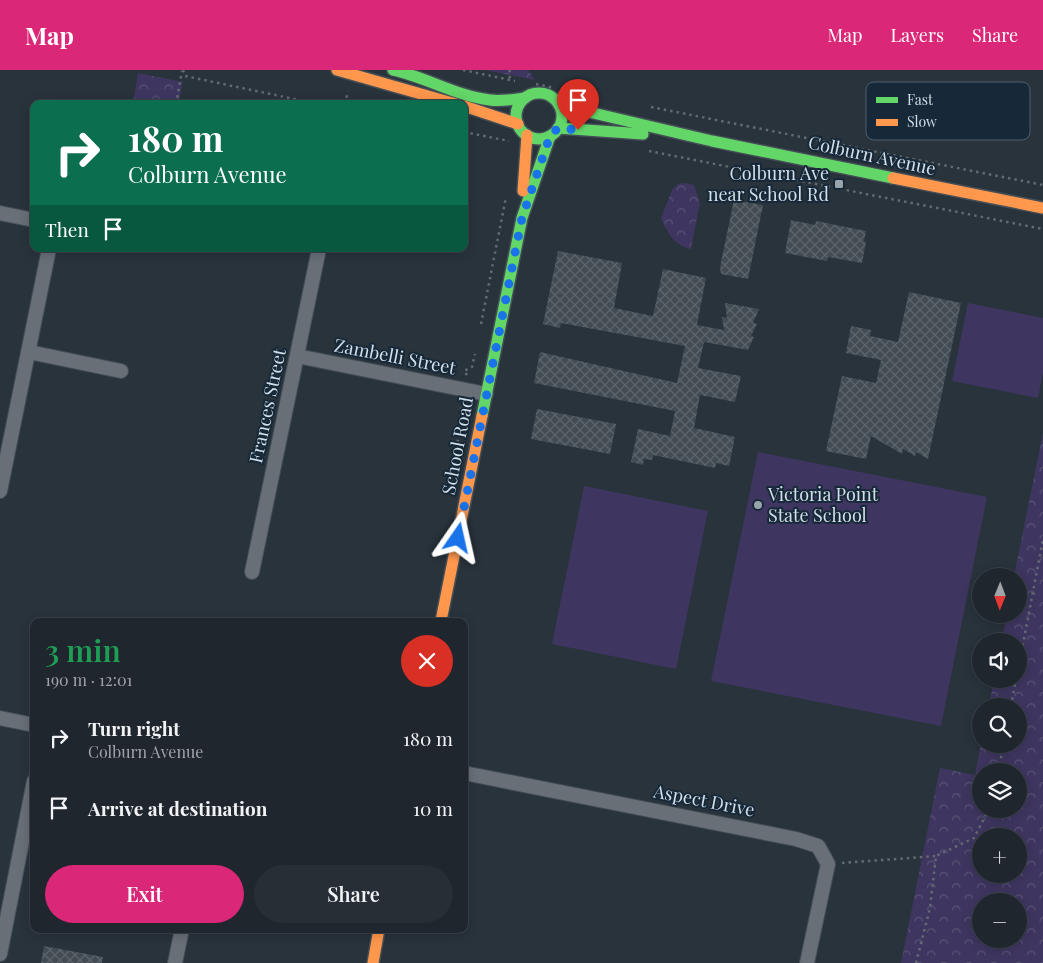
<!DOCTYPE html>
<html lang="en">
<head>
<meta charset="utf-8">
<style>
	:root { --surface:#1f262d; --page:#272e35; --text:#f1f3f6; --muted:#a1a5aa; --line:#3c4349; --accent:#db2777 }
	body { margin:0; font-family:"Playfair Display",serif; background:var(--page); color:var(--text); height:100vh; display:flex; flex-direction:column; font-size:19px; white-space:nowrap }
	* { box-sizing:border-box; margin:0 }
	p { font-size:16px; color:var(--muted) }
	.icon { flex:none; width:28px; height:28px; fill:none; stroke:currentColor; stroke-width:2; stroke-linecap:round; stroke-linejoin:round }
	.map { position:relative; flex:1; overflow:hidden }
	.drawer { position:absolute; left:30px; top:548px; width:438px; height:315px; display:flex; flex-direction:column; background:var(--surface); border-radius:10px; box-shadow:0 2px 12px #0003,0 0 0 1px var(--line) }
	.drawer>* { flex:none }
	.banner { position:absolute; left:30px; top:30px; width:438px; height:152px; border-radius:10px; box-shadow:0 2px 12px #0003,0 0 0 1px var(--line); background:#0b6e4f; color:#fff; overflow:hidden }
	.needle { width:32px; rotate:181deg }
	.tools { position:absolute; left:972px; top:498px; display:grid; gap:10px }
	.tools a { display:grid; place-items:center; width:55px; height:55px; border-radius:50%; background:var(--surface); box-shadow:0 2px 12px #0003,0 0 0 1px var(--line); font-size:25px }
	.pin { position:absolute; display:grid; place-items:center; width:42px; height:42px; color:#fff; margin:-51px -21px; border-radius:50% 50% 50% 0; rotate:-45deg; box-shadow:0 0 5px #0007 }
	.pin .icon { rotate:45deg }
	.me { position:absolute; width:55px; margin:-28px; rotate:11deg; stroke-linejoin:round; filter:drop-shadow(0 0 4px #0008) }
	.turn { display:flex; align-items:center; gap:18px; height:105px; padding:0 15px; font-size:22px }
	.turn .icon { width:65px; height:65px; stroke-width:2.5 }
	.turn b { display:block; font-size:35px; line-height:42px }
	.then { display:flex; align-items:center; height:48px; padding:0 15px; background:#0003; gap:10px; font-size:19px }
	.round { display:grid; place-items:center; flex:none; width:52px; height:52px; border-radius:26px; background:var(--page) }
	.head { display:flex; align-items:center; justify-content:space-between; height:85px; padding:0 15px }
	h1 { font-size:30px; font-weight:600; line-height:38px; color:#1e9e55 }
	.button { display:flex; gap:10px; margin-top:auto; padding:10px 15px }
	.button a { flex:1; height:58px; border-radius:30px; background:var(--accent); color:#fff; font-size:20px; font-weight:600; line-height:58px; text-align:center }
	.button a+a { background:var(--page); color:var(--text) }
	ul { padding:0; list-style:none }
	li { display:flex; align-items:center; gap:15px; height:70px; padding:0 15px }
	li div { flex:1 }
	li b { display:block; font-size:19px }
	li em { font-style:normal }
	header { display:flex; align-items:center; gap:30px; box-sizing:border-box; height:70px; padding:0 25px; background:var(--accent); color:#fff }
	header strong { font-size:24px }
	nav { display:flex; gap:28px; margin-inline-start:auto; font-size:18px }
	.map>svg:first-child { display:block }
</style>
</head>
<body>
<header>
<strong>Map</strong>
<nav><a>Map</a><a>Layers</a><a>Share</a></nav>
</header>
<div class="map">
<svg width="1043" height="893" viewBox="0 0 1043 893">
	<defs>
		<pattern id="forest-crowns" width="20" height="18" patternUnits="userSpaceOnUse" patternTransform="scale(1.25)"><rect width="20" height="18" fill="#3e3660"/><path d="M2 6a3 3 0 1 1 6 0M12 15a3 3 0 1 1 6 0" fill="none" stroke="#595377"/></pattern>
		<pattern id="building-cross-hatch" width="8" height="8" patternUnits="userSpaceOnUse" patternTransform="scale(1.25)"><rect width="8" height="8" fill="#424c52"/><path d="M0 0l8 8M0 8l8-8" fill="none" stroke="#5c656b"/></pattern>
	</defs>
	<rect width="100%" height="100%" fill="#29333c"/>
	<!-- grass -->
	<g fill="#3e3660">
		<polygon points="968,233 1043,248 1043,302 1038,328 952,311"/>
		<polygon points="758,382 987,427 941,656 711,611"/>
		<polygon points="584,416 708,441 676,599 552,574"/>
	</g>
	<!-- forest -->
	<g fill="url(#forest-crowns)" fill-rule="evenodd">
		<polygon points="485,0 528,0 535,10"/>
		<polygon points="138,3 183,12 178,34 133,34"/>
		<path d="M 685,113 L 694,115 L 700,133 L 691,179 C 674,175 668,164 661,148 L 672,120 L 678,114 Z"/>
		<path d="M 1043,363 L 1043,893 L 901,893 L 940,698 L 975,705 L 981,673 L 1019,674 L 1019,636 L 989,636 L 994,609 L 1019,609 L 1019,571 L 1002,571 L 1007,544 L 1019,544 L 1019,506 L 1014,506 ZM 1019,701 L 1019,739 L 981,739 L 981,701 ZM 981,766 L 1019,766 L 1019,804 L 981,804 ZM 981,831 L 1019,831 L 1019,869 L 981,869 Z"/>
	</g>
	<!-- building -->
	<g fill="url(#building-cross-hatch)">
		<polygon points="734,130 763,135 748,209 721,204 720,197"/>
		<polygon points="791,150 815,155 816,151 866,161 864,171 866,172 862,193 828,187 827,191 785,183"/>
		<polygon points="558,181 622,193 614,238 653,246 663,199 706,208 697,255 724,260 722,247 727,248 725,233 759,239 753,253 757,254 751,266 754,267 748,280 704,272 698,298 741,306 735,332 700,325 694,358 735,367 729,396 716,393 715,398 653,385 652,390 644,389 643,395 631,392 638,359 670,366 675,341 534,313 540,282 677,313 685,276 561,253 560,258 543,254"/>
		<polygon points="909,222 961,233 928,389 916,382 915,386 903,379 902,384 871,366 866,389 826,381 842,306 876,313 881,290 846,283 851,256 871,260 870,266 898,272"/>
		<polygon points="537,339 616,354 610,384 531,369"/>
		<polygon points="44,876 103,887 102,893 41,893"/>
	</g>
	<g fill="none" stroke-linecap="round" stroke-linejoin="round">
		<!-- street casing -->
		<g stroke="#454e56" stroke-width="16">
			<g id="street">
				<polyline points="0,143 34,150"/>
				<polyline points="29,282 121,301"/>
				<polyline points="297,286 486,324"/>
				<polyline points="0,421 49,179"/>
				<polyline points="252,502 319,179"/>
				<polyline points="0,648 34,655"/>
				<polyline points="464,703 796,769 818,776 828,794 807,893"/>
				<polyline points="0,884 34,711"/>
				<polyline points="175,893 182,859"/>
			</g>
		</g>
		<!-- fast casing -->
		<g stroke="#454e56" stroke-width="14">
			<g id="fast">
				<path d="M 393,0 C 426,7 456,26 490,30 C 501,32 514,29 525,28"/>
				<circle cx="539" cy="46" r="23"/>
				<polyline points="559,35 712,71 893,108"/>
				<polyline points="558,58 643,64"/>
				<polyline points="482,346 522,148 550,66"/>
			</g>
		</g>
		<!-- slow casing -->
		<g stroke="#454e56" stroke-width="14">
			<g id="slow">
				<polyline points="337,0 456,34"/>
				<polyline points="464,36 518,54"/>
				<polyline points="893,108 1043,138"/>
				<polyline points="523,121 527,65"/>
				<polyline points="441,551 482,346"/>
				<polyline points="373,893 379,859"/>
			</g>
		</g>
		<!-- path -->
		<g stroke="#646a71" stroke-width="2.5" stroke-dasharray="2.5 4" stroke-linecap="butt">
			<polyline points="183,0 185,6 318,34"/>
			<polyline points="463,0 515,11"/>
			<polyline points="509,0 511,4 509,9"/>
			<polyline points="536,14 555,18"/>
			<polyline points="176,34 182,1"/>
			<polyline points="345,34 348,21"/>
			<polyline points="651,37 1043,115"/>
			<polyline points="464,62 509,71"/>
			<polyline points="649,81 1043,159"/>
			<polyline points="481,254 506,127"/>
			<polyline points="467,305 464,301 472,297 475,284"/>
			<polyline points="455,385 461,354 461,337"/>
			<polyline points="1019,595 1043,469"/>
			<polyline points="1011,636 1016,609"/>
			<polyline points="998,701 1004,674"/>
			<polyline points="842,793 936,786"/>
			<polyline points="916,893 930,838 936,786 974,768 989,739"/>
		</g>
		<!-- street -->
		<use href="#street" stroke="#686f77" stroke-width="14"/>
		<!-- fast -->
		<use href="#fast" stroke="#63d668" stroke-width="11"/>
		<!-- slow -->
		<use href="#slow" stroke="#ff974d" stroke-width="11"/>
	</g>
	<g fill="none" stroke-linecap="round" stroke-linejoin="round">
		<!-- route -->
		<polyline stroke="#1a73e8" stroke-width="9" stroke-dasharray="0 16.2" points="458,468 522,148 550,66 558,58 578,60"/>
	</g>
	<!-- markers -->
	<g fill="#98a3ac" stroke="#172939" stroke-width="2">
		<rect x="834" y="109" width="10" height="10" rx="2.5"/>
		<circle cx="758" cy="435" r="5"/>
	</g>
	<g text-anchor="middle" stroke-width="4" stroke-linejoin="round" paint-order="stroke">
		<!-- street labels -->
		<g font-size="18" fill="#d3dfe9" stroke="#172939">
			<text transform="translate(872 86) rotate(12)" y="6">Colburn Avenue</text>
			<text transform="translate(395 287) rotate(11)" y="6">Zambelli Street</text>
			<text transform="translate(268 336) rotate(-78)" y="6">Frances Street</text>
			<text transform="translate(458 376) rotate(-79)" y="6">School Road</text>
			<text transform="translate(704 731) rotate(11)" y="6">Aspect Drive</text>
		</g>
		<!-- poi labels -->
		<g font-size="18" fill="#d3dfe9" stroke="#172939" text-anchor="end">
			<text x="829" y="110">Colburn Ave<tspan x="829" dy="21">near School Rd</tspan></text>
			<text x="768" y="431" text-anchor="start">Victoria Point<tspan x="768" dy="21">State School</tspan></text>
		</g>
	</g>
	<!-- legend -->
	<rect x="866" y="12" width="164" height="58" rx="8" fill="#172939" stroke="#4f606e" stroke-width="1"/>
	<rect x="876" y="27" width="22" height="6" fill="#63d668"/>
	<rect x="876" y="49" width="22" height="7" fill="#ff974d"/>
	<g font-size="14" fill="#d3dfe9">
		<text x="907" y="35">Fast</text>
		<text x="907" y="57">Slow</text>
	</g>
</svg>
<div class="tools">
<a><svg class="needle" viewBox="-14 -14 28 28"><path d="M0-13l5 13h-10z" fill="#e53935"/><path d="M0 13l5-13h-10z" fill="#a1a5aa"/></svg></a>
<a><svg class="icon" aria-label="sound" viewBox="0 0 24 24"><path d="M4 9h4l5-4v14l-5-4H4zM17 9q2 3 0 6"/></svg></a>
<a><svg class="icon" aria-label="search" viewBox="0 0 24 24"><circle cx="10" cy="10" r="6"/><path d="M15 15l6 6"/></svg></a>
<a><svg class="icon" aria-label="layers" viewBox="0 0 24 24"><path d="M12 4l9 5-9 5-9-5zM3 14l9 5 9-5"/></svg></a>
<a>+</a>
<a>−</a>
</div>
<div class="pin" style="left:578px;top:60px;background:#d93025"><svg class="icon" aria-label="arrive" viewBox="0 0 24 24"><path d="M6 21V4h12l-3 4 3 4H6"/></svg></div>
<svg class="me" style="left:458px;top:468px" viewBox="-20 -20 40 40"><path d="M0-17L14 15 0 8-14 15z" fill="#1a73e8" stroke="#fff" stroke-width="4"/></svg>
<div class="banner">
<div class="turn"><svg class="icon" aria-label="right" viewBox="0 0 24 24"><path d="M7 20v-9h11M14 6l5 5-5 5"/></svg><div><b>180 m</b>Colburn Avenue</div></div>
<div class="then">Then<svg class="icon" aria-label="arrive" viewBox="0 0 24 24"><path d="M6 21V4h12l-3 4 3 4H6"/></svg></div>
</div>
<section class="drawer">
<div class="head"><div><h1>3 min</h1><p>190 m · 12:01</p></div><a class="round" style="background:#d93025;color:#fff"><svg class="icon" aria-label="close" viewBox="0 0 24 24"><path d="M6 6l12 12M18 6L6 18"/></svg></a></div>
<ul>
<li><svg class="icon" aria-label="right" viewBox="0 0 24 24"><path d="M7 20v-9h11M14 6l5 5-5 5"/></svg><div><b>Turn right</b><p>Colburn Avenue</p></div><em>180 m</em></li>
<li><svg class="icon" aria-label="arrive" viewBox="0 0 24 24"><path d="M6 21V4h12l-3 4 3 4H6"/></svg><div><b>Arrive at destination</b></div><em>10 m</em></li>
</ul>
<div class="button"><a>Exit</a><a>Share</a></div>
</section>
</div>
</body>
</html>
